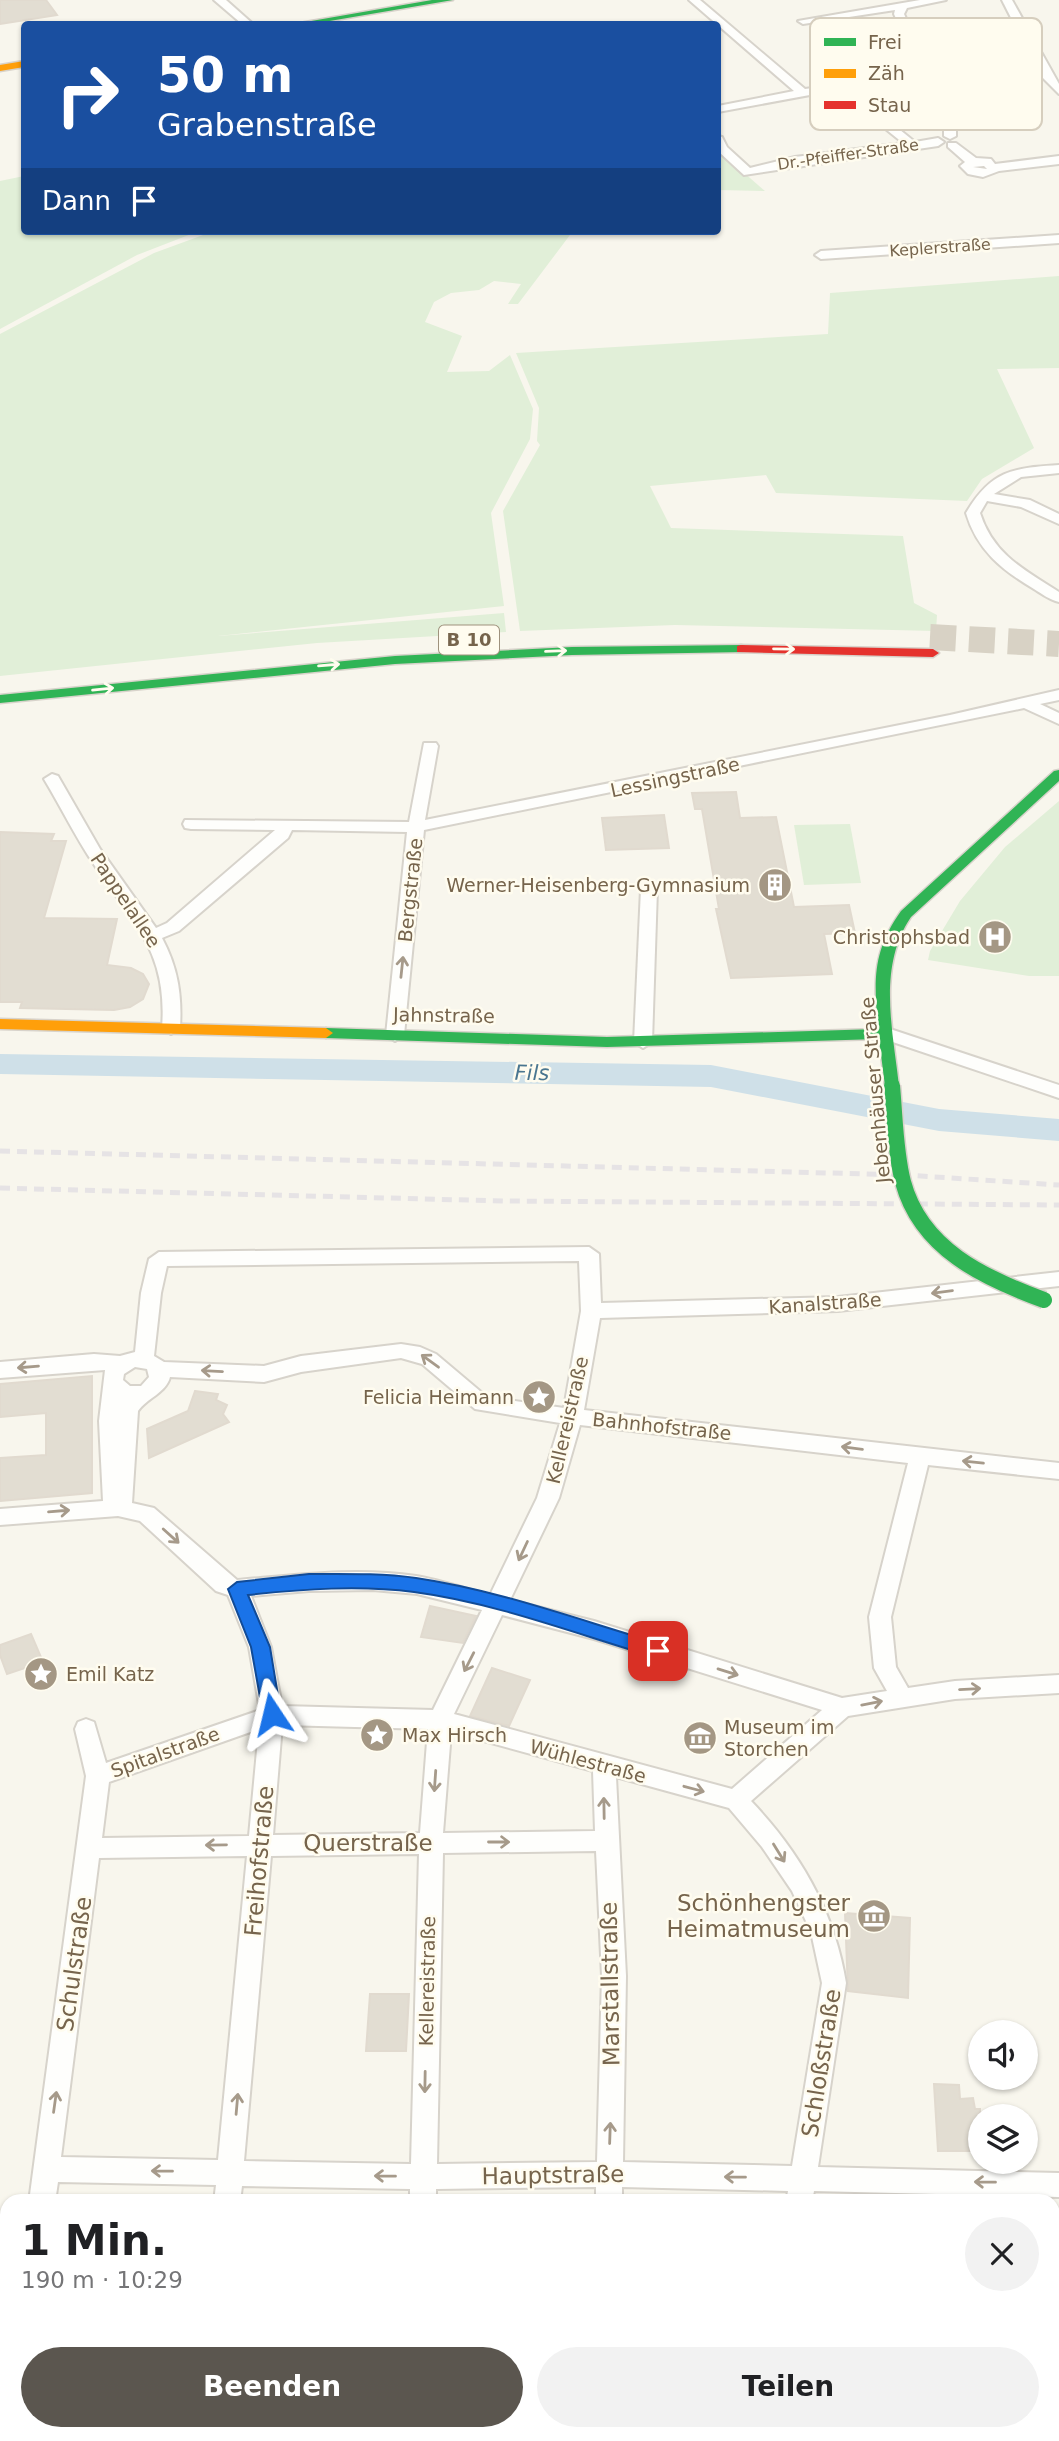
<!DOCTYPE html>
<html lang="de">
<head>
<meta charset="utf-8">
<style>
	:root { --surface:#fff; --page:#f2f2f2; --text:#202124; --muted:#757577; --accent:#5b564f }
	body { margin:0; font-family:"DejaVu Sans",sans-serif; background:var(--page); color:var(--text); height:100vh; display:flex; flex-direction:column; font-size:26px; white-space:nowrap }
	* { box-sizing:border-box; margin:0 }
	p { font-size:23px; color:var(--muted) }
	.icon { flex:none; width:38px; height:38px; fill:none; stroke:currentColor; stroke-width:2; stroke-linecap:round; stroke-linejoin:round }
	.map { position:relative; flex:1; overflow:hidden }
	.side { position:absolute; left:0px; top:2194px; width:1060px; height:247px; display:flex; flex-direction:column; background:var(--surface); border-radius:21px 21px 0 0; box-shadow:0 2px 5px #0004 }
	.side>* { flex:none }
	.guide { position:absolute; left:21px; top:21px; width:700px; height:214px; border-radius:7px; box-shadow:0 2px 5px #0004; background:#1a4fa0; color:#fff; overflow:hidden }
	.fabs { position:absolute; left:968px; top:2020px; display:grid; gap:14px }
	.fabs a { display:grid; place-items:center; width:70px; height:70px; border-radius:50%; background:var(--surface); box-shadow:0 2px 5px #0004; font-size:35px }
	.pin { position:absolute; display:grid; place-items:center; width:60px; height:60px; color:#fff; margin:-30px; border-radius:14px; box-shadow:0 4px 10px #0006 }
	.me { position:absolute; width:77px; margin:-38px; rotate:350deg; stroke-linejoin:round; filter:drop-shadow(0 0 5px #0008) }
	.turn { display:flex; align-items:center; gap:24px; height:147px; padding:0 21px; font-size:32px }
	.turn .icon { width:91px; height:91px; stroke-width:2.5 }
	.turn b { display:block; font-size:49px; line-height:60px }
	.then { display:flex; align-items:center; height:66px; padding:0 21px; background:#0003; gap:14px; font-size:26px }
	.round { display:grid; place-items:center; flex:none; width:74px; height:74px; border-radius:37px; background:var(--page) }
	.overview { display:flex; align-items:center; justify-content:space-between; height:119px; padding:0 21px }
	h1 { font-size:42px; font-weight:700; line-height:52px }
	.cta { display:flex; gap:14px; margin-top:auto; padding:14px 21px }
	.cta a { flex:1; height:80px; border-radius:42px; background:var(--accent); color:#fff; font-size:28px; font-weight:700; line-height:80px; text-align:center }
	.cta a+a { background:var(--page); color:var(--text) }
	.map>svg:first-child { display:block }
</style>
</head>
<body>
<div class="map">
<svg width="1059" height="2441" viewBox="0 0 1059 2441">
	<rect width="100%" height="100%" fill="#f8f6ed"/>
	<!-- green -->
	<g fill="#e1efd8">
		<polygon points="718,150 765,191 718,190"/>
		<polygon points="24,176 24,231 199,231 137,255 0,329 0,181"/>
		<polygon points="214,231 573,231 518,304 508,304 521,284 494,281 479,290 451,293 434,302 425,322 462,336 447,372 489,371 510,355 533,409 530,439 491,513 504,606 218,636 504,613 506,632 317,643 0,676 0,334 154,253"/>
		<polygon points="1059,276 1059,368 997,369 1034,448 982,479 967,501 776,493 766,475 650,486 671,528 903,536 914,603 937,615 936,631 675,625 520,631 503,511 540,445 537,441 539,408 516,353 828,334 830,293"/>
		<polygon points="1059,801 1059,976 1029,976 928,960 930,951 960,901 1005,847"/>
		<polygon points="850,824 861,883 804,885 794,825"/>
	</g>
	<g fill="none" stroke-linecap="round" stroke-linejoin="round">
		<!-- river -->
		<polygon fill="#cfe0e8" fill-rule="evenodd" points="0,1054 711,1065 939,1109 1059,1119 1059,1141 939,1131 711,1087 0,1074"/>
	</g>
	<!-- building -->
	<g fill="#e2ddd2" stroke="#e1dacf" stroke-width="2">
		<polygon points="0,0 46,0 57,15 0,24"/>
		<polygon points="736,792 740,818 776,817 794,907 849,905 855,933 824,934 832,974 731,978 716,909 719,909 702,809 695,809 692,793"/>
		<polygon points="664,815 669,848 606,850 602,818"/>
		<polygon points="0,832 54,834 51,841 66,841 44,918 117,919 107,965 131,968 143,974 149,984 143,999 130,1007 114,1010 20,1008 22,1002 0,1002"/>
		<polygon points="92,1376 92,1493 0,1501 0,1458 46,1455 46,1413 0,1417 0,1384"/>
		<polygon points="195,1391 218,1394 216,1400 227,1405 223,1414 229,1422 149,1458 147,1429 188,1411"/>
		<polygon points="430,1606 476,1616 463,1643 421,1637"/>
		<polygon points="31,1634 43,1662 7,1674 0,1655 0,1645"/>
		<polygon points="492,1668 530,1680 509,1726 470,1716"/>
		<polygon points="845,1913 910,1918 908,1998 848,1991"/>
		<polygon points="370,1994 409,1994 406,2051 366,2051"/>
		<polygon points="934,2084 959,2085 960,2099 973,2098 975,2109 980,2109 980,2151 938,2151"/>
	</g>
	<g fill="none" stroke-linecap="round" stroke-linejoin="round">
		<!-- highway-tunnel -->
		<polyline stroke="#d8d2c5" stroke-width="26" stroke-dasharray="26 13" stroke-linecap="butt" points="930,637 1059,644"/>
		<!-- street casing -->
		<g stroke="#d7d3cb" stroke-width="4">
			<g id="street">
				<polygon points="214,0 226,0 253,24 242,24"/>
				<polygon points="689,0 700,0 805,89 843,84 915,142 938,138 944,142 938,146 744,175 718,151 718,136 722,137 727,147 750,168 795,157 903,143 837,90 718,112 718,106 794,91"/>
				<polygon points="920,0 946,0 907,8 904,14 956,128 956,136 950,139 944,136 944,128 894,14 895,10 803,24 798,21"/>
				<polygon points="1002,0 1012,0 1059,84 1059,94 1040,75"/>
				<path d="M 948,143 L 956,143 L 976,158 L 991,159 L 995,164 L 1059,156 L 1059,164 L 999,171 L 983,177 L 968,174 L 960,166 L 965,162 L 948,147 ZM 984,166 L 987,169 L 973,167 Z"/>
				<polygon points="1059,235 1059,243 821,259 815,255 821,251"/>
				<path d="M 1059,465 L 1059,473 L 1021,477 L 994,494 L 1030,500 L 1059,514 L 1059,524 L 1021,507 L 987,501 L 980,513 C 993,554 1024,570 1059,592 L 1059,602 C 1050,600 1042,594 1034,589 C 1002,570 977,550 966,513 C 991,471 1011,468 1059,465 Z"/>
				<path d="M 1059,690 L 1059,700 L 1040,704 L 1059,713 L 1059,724 L 1024,708 L 424,830 L 404,1035 L 395,1041 L 386,1035 L 407,832 L 292,830 L 288,838 L 179,931 L 162,938 C 178,968 182,995 180,1028 L 171,1034 L 162,1028 C 168,950 133,924 93,863 C 75,836 61,807 44,779 L 52,774 L 58,776 L 100,849 L 156,928 L 167,923 L 275,830 L 191,829 L 185,828 L 183,824 L 185,820 L 409,822 L 424,743 L 436,743 L 438,746 L 425,820 L 950,715 Z"/>
				<polygon points="649,884 657,889 652,1042 643,1048 634,1042 641,889"/>
				<polygon points="887,1028 1059,1085 1059,1098 881,1038 878,1034 881,1030"/>
				<path d="M 589,1247 L 599,1254 L 601,1303 L 838,1297 L 1059,1272 L 1059,1286 L 838,1311 L 600,1318 L 584,1410 L 1059,1463 L 1059,1479 L 928,1465 L 891,1617 L 896,1667 L 908,1688 L 955,1681 L 1059,1675 L 1059,1693 L 955,1699 L 848,1716 L 751,1801 C 800,1852 835,1913 846,1983 L 818,2167 L 1059,2173 L 1059,2197 L 814,2191 L 812,2202 L 786,2202 L 788,2191 L 622,2187 L 622,2202 L 596,2202 L 596,2187 L 436,2189 L 436,2202 L 410,2202 L 410,2189 L 242,2186 L 240,2202 L 214,2202 L 216,2185 L 58,2182 L 55,2202 L 29,2202 L 86,1776 L 75,1729 L 78,1722 L 86,1719 L 94,1722 L 106,1763 L 260,1710 L 249,1647 L 228,1595 L 216,1591 L 140,1521 L 118,1516 L 0,1525 L 0,1509 L 103,1501 L 99,1421 L 105,1370 L 0,1378 L 0,1362 L 94,1354 L 120,1356 L 135,1352 L 141,1293 L 149,1259 L 159,1252 ZM 579,1261 L 581,1311 L 564,1408 L 487,1397 L 436,1354 L 420,1347 L 401,1344 L 301,1356 L 264,1366 L 164,1362 L 154,1356 L 161,1293 L 167,1266 ZM 401,1358 L 422,1364 L 475,1409 L 560,1423 L 537,1498 L 490,1595 C 466,1589 441,1580 416,1576 C 357,1567 296,1575 237,1580 L 154,1508 L 132,1503 L 138,1411 C 147,1398 166,1393 170,1377 L 264,1382 L 301,1372 ZM 135,1367 L 147,1369 L 149,1377 L 141,1386 L 130,1386 L 123,1380 L 124,1374 ZM 580,1425 L 908,1463 L 869,1617 L 874,1668 L 887,1691 L 842,1698 L 594,1621 L 510,1600 L 559,1498 ZM 373,1590 L 417,1594 L 482,1610 L 433,1710 L 282,1706 L 271,1647 L 251,1596 L 309,1591 ZM 502,1615 L 594,1639 L 822,1710 L 732,1789 L 454,1714 ZM 282,1725 L 428,1729 L 420,1833 L 273,1835 ZM 259,1729 L 249,1836 L 102,1838 L 109,1782 ZM 451,1732 L 593,1771 L 595,1831 L 443,1833 ZM 616,1777 L 729,1808 L 762,1847 L 792,1891 L 811,1932 L 822,1983 L 792,2166 L 623,2162 L 626,1976 ZM 596,1851 L 602,1976 L 597,2162 L 437,2164 L 443,1853 ZM 419,1854 L 411,2164 L 244,2161 L 271,1856 ZM 247,1856 L 218,2160 L 61,2157 L 99,1858 Z"/>
				<polygon points="7,2423 7,2434 28,2434 27,2441 0,2441 0,2434"/>
				<polygon points="189,2434 217,2434 216,2441 188,2441"/>
				<polygon points="399,2434 427,2434 426,2441 398,2441"/>
				<polygon points="754,2434 782,2434 781,2441 753,2441"/>
			</g>
		</g>
		<!-- fast casing -->
		<g stroke="#d8d3cb" stroke-width="3">
			<g id="fast">
				<polygon points="432,0 453,0 312,24 294,24"/>
				<polygon points="741,645 745,646 745,652 572,655 395,664 0,703 0,695 395,656 572,647"/>
				<path d="M 1059,770 L 1059,781 L 911,917 C 877,967 893,1031 899,1086 L 897,1090 L 887,1090 L 885,1086 L 879,1039 L 607,1047 L 326,1038 L 319,1033 L 326,1028 L 607,1037 L 878,1029 C 874,980 872,952 901,911 L 1054,771 Z"/>
			</g>
		</g>
		<!-- slow casing -->
		<g stroke="#d8d3cb" stroke-width="3">
			<g id="slow">
				<polygon points="24,61 24,67 0,71 0,65"/>
				<polygon points="0,1019 326,1028 333,1033 326,1038 0,1029"/>
			</g>
		</g>
		<!-- jam casing -->
		<g stroke="#d8d3cb" stroke-width="3">
			<polygon id="jam" points="741,645 933,649 939,653 933,657 737,652 737,646"/>
		</g>
		<!-- street -->
		<use href="#street" fill="#fefefc" fill-rule="evenodd"/>
		<!-- fast -->
		<use href="#fast" fill="#30b455" fill-rule="evenodd"/>
		<!-- slow -->
		<use href="#slow" fill="#ff9f0a" fill-rule="evenodd"/>
		<!-- jam -->
		<use href="#jam" fill="#e5322d" fill-rule="evenodd"/>
		<!-- rail -->
		<g stroke="#e6e3e5" stroke-width="5" stroke-dasharray="10 7" stroke-linecap="butt">
			<polyline points="0,1151 905,1175 1059,1185"/>
			<polyline points="0,1188 504,1201 1059,1205"/>
		</g>
		<!-- fast-bridge casing -->
		<g stroke="#d8d3cb" stroke-width="19" stroke-linecap="butt">
			<path id="fast-bridge" d="M 892,1086 C 895,1117 895,1151 903,1182 C 921,1249 984,1278 1044,1300"/>
		</g>
		<!-- fast-bridge -->
		<use href="#fast-bridge" stroke="#30b455" stroke-width="16"/>
	</g>
	<!-- one-way arrows -->
	<defs><path id="oneway-shaft" d="M-6 0H5M1.5-3L5.5 0L1.5 3" fill="none" stroke-width="1.6" stroke-linecap="round" stroke-linejoin="round" transform="scale(1.75)"/></defs>
	<g stroke="#fffcef">
		<use href="#oneway-shaft" transform="translate(784 649) rotate(1)"/>
		<use href="#oneway-shaft" transform="translate(556 651) rotate(-2)"/>
		<use href="#oneway-shaft" transform="translate(329 665) rotate(-5)"/>
		<use href="#oneway-shaft" transform="translate(103 689) rotate(-6)"/>
	</g>
	<g stroke="#a69a8a">
		<use href="#oneway-shaft" transform="translate(402 967) rotate(-84)"/>
		<use href="#oneway-shaft" transform="translate(942 1292) rotate(173)"/>
		<use href="#oneway-shaft" transform="translate(430 1361) rotate(-144)"/>
		<use href="#oneway-shaft" transform="translate(28 1367) rotate(175)"/>
		<use href="#oneway-shaft" transform="translate(212 1371) rotate(-177)"/>
		<use href="#oneway-shaft" transform="translate(852 1448) rotate(-173)"/>
		<use href="#oneway-shaft" transform="translate(973 1462) rotate(-174)"/>
		<use href="#oneway-shaft" transform="translate(59 1511) rotate(-5)"/>
		<use href="#oneway-shaft" transform="translate(171 1536) rotate(42)"/>
		<use href="#oneway-shaft" transform="translate(523 1551) rotate(115)"/>
		<use href="#oneway-shaft" transform="translate(469 1662) rotate(117)"/>
		<use href="#oneway-shaft" transform="translate(728 1672) rotate(17)"/>
		<use href="#oneway-shaft" transform="translate(970 1689) rotate(-3)"/>
		<use href="#oneway-shaft" transform="translate(872 1703) rotate(-11)"/>
		<use href="#oneway-shaft" transform="translate(435 1781) rotate(94)"/>
		<use href="#oneway-shaft" transform="translate(694 1789) rotate(15)"/>
		<use href="#oneway-shaft" transform="translate(604 1808) rotate(-91)"/>
		<use href="#oneway-shaft" transform="translate(499 1842)"/>
		<use href="#oneway-shaft" transform="translate(216 1845) rotate(179)"/>
		<use href="#oneway-shaft" transform="translate(779 1853) rotate(58)"/>
		<use href="#oneway-shaft" transform="translate(425 2082) rotate(91)"/>
		<use href="#oneway-shaft" transform="translate(55 2102) rotate(-82)"/>
		<use href="#oneway-shaft" transform="translate(237 2104) rotate(-85)"/>
		<use href="#oneway-shaft" transform="translate(610 2133) rotate(-88)"/>
		<use href="#oneway-shaft" transform="translate(162 2171) rotate(-179)"/>
		<use href="#oneway-shaft" transform="translate(385 2176) rotate(-179)"/>
		<use href="#oneway-shaft" transform="translate(735 2177) rotate(-179)"/>
		<use href="#oneway-shaft" transform="translate(985 2182) rotate(-179)"/>
	</g>
	<!-- route -->
	<path fill="#1a73e8" stroke="#114b97" stroke-width="2" d="M 309,1574 C 345,1574 380,1573 416,1578 C 498,1590 579,1620 658,1643 L 667,1651 L 658,1658 C 579,1635 497,1603 414,1592 C 359,1585 304,1589 248,1595 L 270,1647 L 281,1714 L 279,1720 L 265,1720 L 263,1714 L 251,1647 L 228,1589 L 237,1582 Z"/>
	<!-- icons -->
	<defs>
		<g id="building-disc" transform="scale(1.75)"><circle r="9.5" fill="#a49784" stroke="#fffcef"/><path d="M-4-6H4V6H1V3H-1V6H-4ZM-2.5-4.3h1.7v1.8h-1.7ZM.8-4.3h1.7v1.8H.8ZM-2.5-1h1.7V.8h-1.7ZM.8-1h1.7V.8H.8Z" fill="#fff"/></g>
		<g id="hospital-disc" transform="scale(1.75)"><circle r="9.5" fill="#a49784" stroke="#fffcef"/><path d="M-5-5h3v3.5h4V-5h3V5h-3V1.5h-4V5h-3Z" fill="#fff"/></g>
		<g id="sight-disc" transform="scale(1.75)"><circle r="9.5" fill="#a49784" stroke="#fffcef"/><path d="M0-6L1.8-2.2L6-1.7L2.9 1.2L3.7 5.4L0 3.3L-3.7 5.4L-2.9 1.2L-6-1.7L-1.8-2.2Z" fill="#fff"/></g>
		<g id="museum-disc" transform="scale(1.75)"><circle r="9.5" fill="#a49784" stroke="#fffcef"/><path d="M0-6L6-3V-2H-6V-3ZM-5-1h2V3h-2ZM-1-1h2V3h-2ZM3-1h2V3H3ZM-6 4H6V6H-6Z" fill="#fff"/></g>
	</defs>
	<g fill-rule="evenodd">
		<use href="#building-disc" x="775" y="885"/>
		<use href="#hospital-disc" x="995" y="937"/>
		<use href="#sight-disc" x="539" y="1397"/>
		<use href="#sight-disc" x="41" y="1674"/>
		<use href="#sight-disc" x="377" y="1735"/>
		<use href="#museum-disc" x="700" y="1738"/>
		<use href="#museum-disc" x="874" y="1916"/>
	</g>
	<g text-anchor="middle" stroke-width="5" stroke-linejoin="round" paint-order="stroke">
		<!-- far-street labels -->
		<g font-size="16" fill="#76644c" stroke="#fffcef">
			<text transform="translate(848 154) rotate(-8)" y="6">Dr.-Pfeiffer-Straße</text>
			<text transform="translate(940 247) rotate(-4)" y="6">Keplerstraße</text>
		</g>
		<!-- shield labels -->
		<rect fill="#fffcef" stroke="#9f927d" stroke-width="2" x="439" y="625.5" width="60" height="29" rx="5"/>
		<g font-size="18" font-weight="bold" fill="#76644c">
			<text x="469" y="646">B 10</text>
		</g>
		<!-- street labels -->
		<g font-size="19" fill="#76644c" stroke="#fffcef">
			<text transform="translate(675 777) rotate(-12)" y="7">Lessingstraße</text>
			<text transform="translate(410 890) rotate(-84)" y="7">Bergstraße</text>
			<text transform="translate(126 900) rotate(56)" y="7">Pappelallee</text>
			<text transform="translate(444 1015) rotate(1)" y="7">Jahnstraße</text>
			<text transform="translate(875 1090) rotate(-95)" y="7">Jebenhäuser Straße</text>
			<text transform="translate(825 1303) rotate(-4)" y="7">Kanalstraße</text>
			<text transform="translate(567 1420) rotate(-77)" y="7">Kellereistraße</text>
			<text transform="translate(662 1426) rotate(6)" y="7">Bahnhofstraße</text>
			<text transform="translate(165 1752) rotate(-20)" y="7">Spitalstraße</text>
			<text transform="translate(588 1761) rotate(15)" y="7">Wühlestraße</text>
			<text transform="translate(427 1981) rotate(-89)" y="7">Kellereistraße</text>
		</g>
		<!-- poi labels -->
		<g font-size="19" fill="#76644c" stroke="#fffcef" text-anchor="end">
			<text x="750" y="892">Werner-Heisenberg-Gymnasium</text>
			<text x="970" y="944">Christophsbad</text>
			<text x="514" y="1404">Felicia Heimann</text>
			<text x="66" y="1681" text-anchor="start">Emil Katz</text>
			<text x="724" y="1734" text-anchor="start">Museum im<tspan x="724" dy="22">Storchen</tspan></text>
			<text x="402" y="1742" text-anchor="start">Max Hirsch</text>
		</g>
		<!-- water labels -->
		<g font-size="21" font-style="italic" fill="#4a7690" stroke="#fffcef">
			<text transform="translate(532 1073) rotate(1)" y="7">Fils</text>
		</g>
		<!-- near-street labels -->
		<g font-size="23" fill="#76644c" stroke="#fffcef">
			<text x="368" y="1851">Querstraße</text>
			<text transform="translate(259 1861) rotate(-85)" y="8">Freihofstraße</text>
			<text transform="translate(74 1964) rotate(-82)" y="8">Schulstraße</text>
			<text transform="translate(610 1984) rotate(-91)" y="8">Marstallstraße</text>
			<text transform="translate(821 2063) rotate(-81)" y="8">Schloßstraße</text>
			<text transform="translate(553 2175) rotate(-1)" y="8">Hauptstraße</text>
		</g>
		<!-- near-poi labels -->
		<g font-size="23" fill="#76644c" stroke="#fffcef" text-anchor="end">
			<text x="850" y="1911">Schönhengster<tspan x="850" dy="26">Heimatmuseum</tspan></text>
		</g>
	</g>
	<!-- legend -->
	<rect x="810" y="18" width="232" height="112" rx="10" fill="#fffcef" stroke="#d6cebe" stroke-width="2"/>
	<rect x="824" y="38" width="32" height="8" fill="#30b455"/>
	<rect x="824" y="69" width="32" height="9" fill="#ff9f0a"/>
	<rect x="824" y="101" width="32" height="8" fill="#e5322d"/>
	<g font-size="19" fill="#76644c">
		<text x="868" y="49">Frei</text>
		<text x="868" y="80">Zäh</text>
		<text x="868" y="112">Stau</text>
	</g>
</svg>
<div class="fabs">
<a><svg class="icon" aria-label="sound" viewBox="0 0 24 24"><path d="M4 9h4l5-4v14l-5-4H4zM17 9q2 3 0 6"/></svg></a>
<a><svg class="icon" aria-label="layers" viewBox="0 0 24 24"><path d="M12 4l9 5-9 5-9-5zM3 14l9 5 9-5"/></svg></a>
</div>
<div class="pin" style="left:658px;top:1651px;background:#d93025"><svg class="icon" aria-label="arrive" viewBox="0 0 24 24"><path d="M6 21V4h12l-3 4 3 4H6"/></svg></div>
<svg class="me" style="left:272px;top:1714px" viewBox="-20 -20 40 40"><path d="M0-17L14 15 0 8-14 15z" fill="#1a73e8" stroke="#fff" stroke-width="4"/></svg>
<div class="guide">
<div class="turn"><svg class="icon" aria-label="right" viewBox="0 0 24 24"><path d="M7 20v-9h11M14 6l5 5-5 5"/></svg><div><b>50 m</b>Grabenstraße</div></div>
<div class="then">Dann<svg class="icon" aria-label="arrive" viewBox="0 0 24 24"><path d="M6 21V4h12l-3 4 3 4H6"/></svg></div>
</div>
<section class="side">
<div class="overview"><div><h1>1 Min.</h1><p>190 m · 10:29</p></div><a class="round"><svg class="icon" aria-label="close" viewBox="0 0 24 24"><path d="M6 6l12 12M18 6L6 18"/></svg></a></div>
<div class="cta"><a>Beenden</a><a>Teilen</a></div>
</section>
</div>
</body>
</html>
